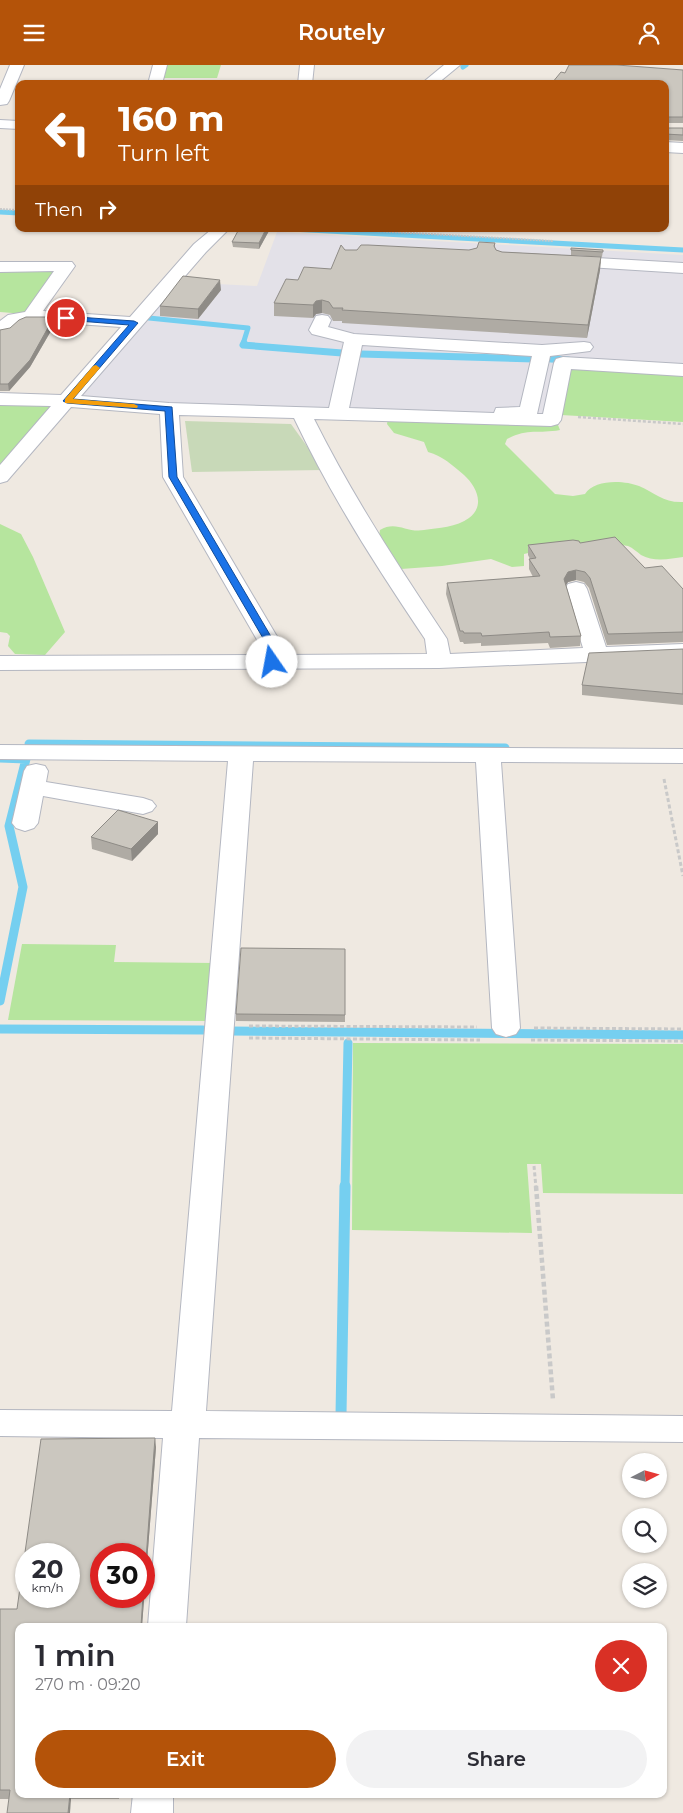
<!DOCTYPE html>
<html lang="en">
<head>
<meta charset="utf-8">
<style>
	:root { --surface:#fff; --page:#f2f2f3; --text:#2b2b33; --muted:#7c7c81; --accent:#b45309 }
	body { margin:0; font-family:Montserrat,sans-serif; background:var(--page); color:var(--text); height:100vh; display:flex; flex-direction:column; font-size:19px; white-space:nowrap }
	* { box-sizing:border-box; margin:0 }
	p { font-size:16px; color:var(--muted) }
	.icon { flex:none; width:28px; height:28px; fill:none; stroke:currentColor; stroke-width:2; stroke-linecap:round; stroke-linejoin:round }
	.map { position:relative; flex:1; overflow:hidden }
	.details { position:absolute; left:15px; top:1558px; width:652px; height:175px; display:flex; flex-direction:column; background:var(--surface); border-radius:10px; box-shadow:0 1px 4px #0004 }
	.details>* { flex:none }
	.top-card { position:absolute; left:15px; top:15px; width:654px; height:152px; border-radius:10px; box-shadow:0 1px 4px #0004; background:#b45309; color:#fff; overflow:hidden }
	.needle { width:32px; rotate:84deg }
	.buttons { position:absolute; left:622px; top:1388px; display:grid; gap:10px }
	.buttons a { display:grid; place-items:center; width:45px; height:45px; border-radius:50%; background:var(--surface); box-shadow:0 1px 4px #0004; font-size:25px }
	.speed { position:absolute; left:15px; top:1478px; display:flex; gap:10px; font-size:25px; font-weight:700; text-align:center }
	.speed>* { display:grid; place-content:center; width:65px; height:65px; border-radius:50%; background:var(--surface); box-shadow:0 1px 4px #0004; line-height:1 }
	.speed small { font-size:12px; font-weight:400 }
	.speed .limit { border:8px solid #d22; background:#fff; color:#111 }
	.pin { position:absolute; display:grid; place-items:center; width:42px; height:42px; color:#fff; margin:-21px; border:2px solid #fff; border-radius:50%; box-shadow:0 1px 5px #0007 }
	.me { position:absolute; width:55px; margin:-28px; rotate:348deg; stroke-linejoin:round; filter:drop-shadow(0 0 4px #0008) }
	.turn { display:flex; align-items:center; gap:18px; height:105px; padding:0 20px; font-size:22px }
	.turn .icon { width:65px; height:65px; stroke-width:2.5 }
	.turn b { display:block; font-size:35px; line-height:42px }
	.then { display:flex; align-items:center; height:48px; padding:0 20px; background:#0003; gap:10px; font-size:19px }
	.round { display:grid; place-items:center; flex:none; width:52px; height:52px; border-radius:26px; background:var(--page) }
	.headline { display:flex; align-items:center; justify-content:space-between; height:85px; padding:0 20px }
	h1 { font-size:30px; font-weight:600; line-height:38px }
	.primary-button { display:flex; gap:10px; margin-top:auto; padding:10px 20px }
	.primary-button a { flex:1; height:58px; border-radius:30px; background:var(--accent); color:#fff; font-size:20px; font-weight:600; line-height:58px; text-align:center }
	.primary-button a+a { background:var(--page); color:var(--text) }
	header { display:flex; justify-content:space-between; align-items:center; height:65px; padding:0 20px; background:var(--accent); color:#fff; font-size:22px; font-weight:600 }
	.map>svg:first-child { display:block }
</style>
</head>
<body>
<header><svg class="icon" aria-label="menu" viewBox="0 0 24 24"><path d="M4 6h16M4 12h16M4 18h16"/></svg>Routely<svg class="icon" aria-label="person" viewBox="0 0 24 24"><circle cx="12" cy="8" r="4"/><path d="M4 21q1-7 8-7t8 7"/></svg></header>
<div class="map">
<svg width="683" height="1748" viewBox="0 0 683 1748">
	<rect width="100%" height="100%" fill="#efe9e1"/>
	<!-- industrial -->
	<polygon fill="#e3e1e8" points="277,167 683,190 683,301 556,292 544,348 536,351 85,335 80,330 178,217 257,221"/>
	<!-- green -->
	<g fill="#b6e59e">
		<polygon points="165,0 221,0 217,13 161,13"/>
		<polygon points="0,205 56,205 25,249 0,247"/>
		<polygon points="569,303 683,308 683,357 561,350"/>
		<polygon points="0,337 51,338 51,342 0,400"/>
		<path d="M 388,353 L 558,360 L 560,365 C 538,369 528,363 507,374 L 505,379 L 555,429 L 573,431 L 585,429 C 594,414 624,415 639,421 C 655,428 664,438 683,437 L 683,492 C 670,494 653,497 641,490 C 637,487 633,483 628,481 C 606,476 547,482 524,489 L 524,501 L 512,502 L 491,494 L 442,501 L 401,504 L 379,472 L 380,465 C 396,455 406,468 424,465 C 438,463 457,462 469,453 C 486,440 476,421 464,410 C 452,400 443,391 428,387 L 424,377 L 394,368 L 387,359 Z"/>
		<polygon points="0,459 21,469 33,492 65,567 45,590 15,589 8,581 10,571 7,568 0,567"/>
		<polygon points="22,879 116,880 114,897 215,898 210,956 8,955"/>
		<polygon points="353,978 683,979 683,1129 543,1128 541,1099 527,1099 532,1168 352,1165"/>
	</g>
	<!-- cemetery -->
	<polygon fill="#c8d9b8" points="185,356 291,359 324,405 192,407"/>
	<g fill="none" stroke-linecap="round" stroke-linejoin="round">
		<!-- stream-far3 -->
		<g stroke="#75cff0" stroke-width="5">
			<polyline points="463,2 466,0"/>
			<polyline points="0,147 19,148"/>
			<polyline points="291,164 683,185"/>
			<polyline points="149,253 248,263 243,279"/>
		</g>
		<!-- stream-far2 -->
		<g stroke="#75cff0" stroke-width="7">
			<polyline points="244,278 243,280 342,288"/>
			<polyline points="361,289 534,294"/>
			<polyline points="551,294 568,295"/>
		</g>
		<!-- stream-far1 -->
		<g stroke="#75cff0" stroke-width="9">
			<polyline points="29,679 505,683"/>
			<polyline points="0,693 26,694 9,761 23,822 0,936"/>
			<polyline points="0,964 203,965"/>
			<polyline points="230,966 683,970"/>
			<polyline points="345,1123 348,978"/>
		</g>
		<!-- stream -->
		<polyline stroke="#75cff0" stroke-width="11" points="341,1350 345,1121"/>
		<!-- minor casing -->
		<g stroke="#b4b7c1" stroke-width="2">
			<g id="minor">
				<polygon points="10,0 24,0 9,36 7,39 0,40 0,24"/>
				<polygon points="153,0 167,0 162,19 148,19"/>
				<polygon points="300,0 314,0 312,19 298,19"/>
				<polygon points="444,0 460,0 437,19 421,19"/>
				<polygon points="0,55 19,56 19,64 0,63"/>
				<polygon points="665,77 683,78 683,88 665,87"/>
				<path d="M 212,164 L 229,164 L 206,187 L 81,331 L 169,338 L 329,343 L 344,277 L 312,269 L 309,265 L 316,251 L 322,250 L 328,251 L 331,255 L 328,262 L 354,269 L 542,280 L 584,277 L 590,278 L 593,282 L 590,286 L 550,291 L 537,349 L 543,349 L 554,298 L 556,294 L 563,292 L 683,299 L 683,311 L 571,304 L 561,355 L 558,359 L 551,361 L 314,354 C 353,432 399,502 447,574 L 450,589 L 583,583 L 565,524 L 568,519 L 576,517 L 584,519 L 587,524 L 606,582 L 683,579 L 683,593 L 439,603 L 0,605 L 0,591 L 260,590 L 260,580 L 163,412 L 160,349 L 71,342 L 7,416 L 0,418 L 0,400 L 51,341 L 0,340 L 0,328 L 61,330 L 121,262 L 31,256 C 17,259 12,266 0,269 L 0,256 L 8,250 L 25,247 L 54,206 L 0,207 L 0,197 L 72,197 L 75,201 L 43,246 L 130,252 L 194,179 ZM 362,280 L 532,291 L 520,342 L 496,343 L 494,348 L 349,343 ZM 179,350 L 294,353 C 332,433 376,501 425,574 L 427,589 L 283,590 L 282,580 L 183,412 Z"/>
				<polygon points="562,191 683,198 683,208 556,200 554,196 556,192"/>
				<polygon points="0,680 683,684 683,698 501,697 520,963 516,969 506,972 496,969 492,963 476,697 253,696 206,1346 683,1351 683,1377 199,1373 186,1561 148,1561 163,1373 0,1371 0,1345 172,1346 228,696 0,694"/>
				<polygon points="36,699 45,701 48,706 46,717 143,733 152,736 156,741 152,746 143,749 43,731 38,758 34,763 25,766 16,763 12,758 24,706 27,701"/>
				<polygon points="133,1729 173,1729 173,1748 131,1748"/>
			</g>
		</g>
		<!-- path-far3 -->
		<g stroke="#c9c9c9" stroke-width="2" stroke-dasharray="2 1" stroke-linecap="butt">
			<polyline points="0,144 19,145"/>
			<polyline points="341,164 553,176"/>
		</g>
		<!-- path-far2 -->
		<polyline stroke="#c9c9c9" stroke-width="2.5" stroke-dasharray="3 2" stroke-linecap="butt" points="578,352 683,359"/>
		<!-- path-far1 -->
		<g stroke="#c9c9c9" stroke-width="3" stroke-dasharray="4 2.5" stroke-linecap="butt">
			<polyline points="664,714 683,811"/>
			<polyline points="249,961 477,962"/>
			<polyline points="534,963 683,964"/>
			<polyline points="249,973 480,975"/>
			<polyline points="531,975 683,976"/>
			<polyline points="534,1101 536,1123"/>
		</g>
		<!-- path -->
		<polyline stroke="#c9c9c9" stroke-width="4.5" stroke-dasharray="5 3" stroke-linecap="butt" points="536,1121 553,1335"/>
		<!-- minor -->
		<use href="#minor" fill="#fff" fill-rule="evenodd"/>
	</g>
	<!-- wall -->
	<g fill="#afaba4">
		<polygon points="683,5 683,58 665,58 665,19 552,18 565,8"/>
		<polygon points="665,63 683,63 683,76 665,75"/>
		<polygon points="239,164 270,164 259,184 233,182 232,177"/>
		<polygon points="495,178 495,183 496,185 502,187 601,192 600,205 587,273 342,258 342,256 333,256 330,250 322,248 316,249 313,253 274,251 274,238 298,215 331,204 345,185 469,185"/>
		<polygon points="571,183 603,185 602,192 571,190"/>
		<polygon points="221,225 198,254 160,251 160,241"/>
		<polygon points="55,259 30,302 9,326 0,326 0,265"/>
		<polygon points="580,478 645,503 683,524 683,577 607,580 589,523 584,517 576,515 568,517 566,520 581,571 580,581 550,583 548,578 481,581 481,578 464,579 463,577 460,577 446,529 447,518 533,512 529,504 529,494 530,494 528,490 528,480"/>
		<polygon points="683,584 683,640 582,630 582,620"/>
		<polygon points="158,769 132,796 92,784 91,772"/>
		<polygon points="345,884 345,957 236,956 236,949"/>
		<polygon points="156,1382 142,1561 19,1561 19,1729 120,1729 119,1734 0,1734 0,1544 17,1544"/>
	</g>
	<!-- shaded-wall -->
	<g fill="#8e8b86">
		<polygon points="266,164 270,164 259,184 259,178"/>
		<polygon points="601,192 600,205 587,273 588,260"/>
		<polygon points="220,215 221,225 198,254 198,244"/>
		<polygon points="322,235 322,248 316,249 313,253 313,240 316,236"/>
		<polygon points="54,252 55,259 30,302 9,326 8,319"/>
		<polygon points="576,505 576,515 568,517 563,525 564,514 568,507"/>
		<polygon points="158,757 158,769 132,796 131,784"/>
		<polygon points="155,1373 156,1382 142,1561 141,1561 143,1531 144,1531 144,1521"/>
		<polygon points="70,1729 71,1729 71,1734 70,1748 68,1748"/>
	</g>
	<!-- building -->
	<g fill="#cbc7bf" stroke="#8e8b86" fill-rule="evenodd">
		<polygon points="569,0 617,0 683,5 683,52 665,52 665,19 506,19 506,16 552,18 561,7 565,8"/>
		<polygon points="665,63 683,63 683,70 665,69"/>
		<polygon points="239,164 266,164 259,178 232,177"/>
		<polygon points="479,177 495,178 494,181 496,185 502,187 601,192 588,260 342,245 343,243 333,243 329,237 322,235 316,236 313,240 274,238 286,214 298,215 304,202 331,204 341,180 345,185 357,185 361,180 368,180 469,185 477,183"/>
		<polygon points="571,183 603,185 603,187 571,185"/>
		<polygon points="183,211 220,215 198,244 160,241"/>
		<polygon points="26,252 54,252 30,295 8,319 0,319 0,265 10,263 19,255"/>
		<polygon points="615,472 645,503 662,501 683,524 683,567 608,569 590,513 585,507 576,505 568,507 564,514 581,571 550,572 549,567 482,571 481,568 464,568 463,566 460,566 447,518 540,511 529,494 536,493 528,480 573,475 579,476 580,478"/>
		<polygon points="683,584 683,629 582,620 589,588"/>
		<polygon points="118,745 158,757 131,784 91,772"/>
		<polygon points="241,883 345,884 345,950 236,949"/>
		<path d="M 155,1373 L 144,1521 L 144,1489 L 101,1489 L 101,1531 L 143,1531 L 141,1561 L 19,1561 L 19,1729 L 70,1729 L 68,1748 L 7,1748 L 10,1725 L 0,1725 L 0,1544 L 17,1544 L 41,1374 ZM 26,1489 L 69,1489 L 69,1531 L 26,1531 Z"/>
	</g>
	<!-- route -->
	<polygon fill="#1a73e8" stroke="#114b97" points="63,251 134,256 138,258 73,334 172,342 177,412 276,580 276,599 272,600 268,597 267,580 169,412 165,346 67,338 63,336 129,260 66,255 63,255"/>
	<!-- slow -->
	<polygon fill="#f59e0b" points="96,300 100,303 73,334 134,339 138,341 137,343 65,338 65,334 93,301"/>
</svg>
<div class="buttons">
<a><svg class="needle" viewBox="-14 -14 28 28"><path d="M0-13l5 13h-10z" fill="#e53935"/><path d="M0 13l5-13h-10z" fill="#7c7c81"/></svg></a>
<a><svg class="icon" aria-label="search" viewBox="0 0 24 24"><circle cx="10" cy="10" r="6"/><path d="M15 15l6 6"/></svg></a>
<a><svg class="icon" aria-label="layers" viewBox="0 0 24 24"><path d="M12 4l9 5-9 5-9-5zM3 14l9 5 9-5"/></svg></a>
</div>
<div class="speed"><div>20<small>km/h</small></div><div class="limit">30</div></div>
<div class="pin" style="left:66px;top:253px;background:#d93025"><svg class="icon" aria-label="arrive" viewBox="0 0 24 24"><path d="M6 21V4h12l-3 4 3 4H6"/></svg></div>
<svg class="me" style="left:272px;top:597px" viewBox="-20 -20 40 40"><circle r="19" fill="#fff"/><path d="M0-13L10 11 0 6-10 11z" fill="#1a73e8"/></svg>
<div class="top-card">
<div class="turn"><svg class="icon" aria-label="left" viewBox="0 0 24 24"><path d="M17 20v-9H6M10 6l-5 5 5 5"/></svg><div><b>160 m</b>Turn left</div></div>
<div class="then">Then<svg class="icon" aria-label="right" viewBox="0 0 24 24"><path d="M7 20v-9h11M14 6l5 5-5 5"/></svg></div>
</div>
<section class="details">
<div class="headline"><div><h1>1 min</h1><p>270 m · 09:20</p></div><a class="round" style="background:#d93025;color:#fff"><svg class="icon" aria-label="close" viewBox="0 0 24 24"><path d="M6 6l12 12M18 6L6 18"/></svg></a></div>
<div class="primary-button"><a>Exit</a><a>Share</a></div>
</section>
</div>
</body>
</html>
